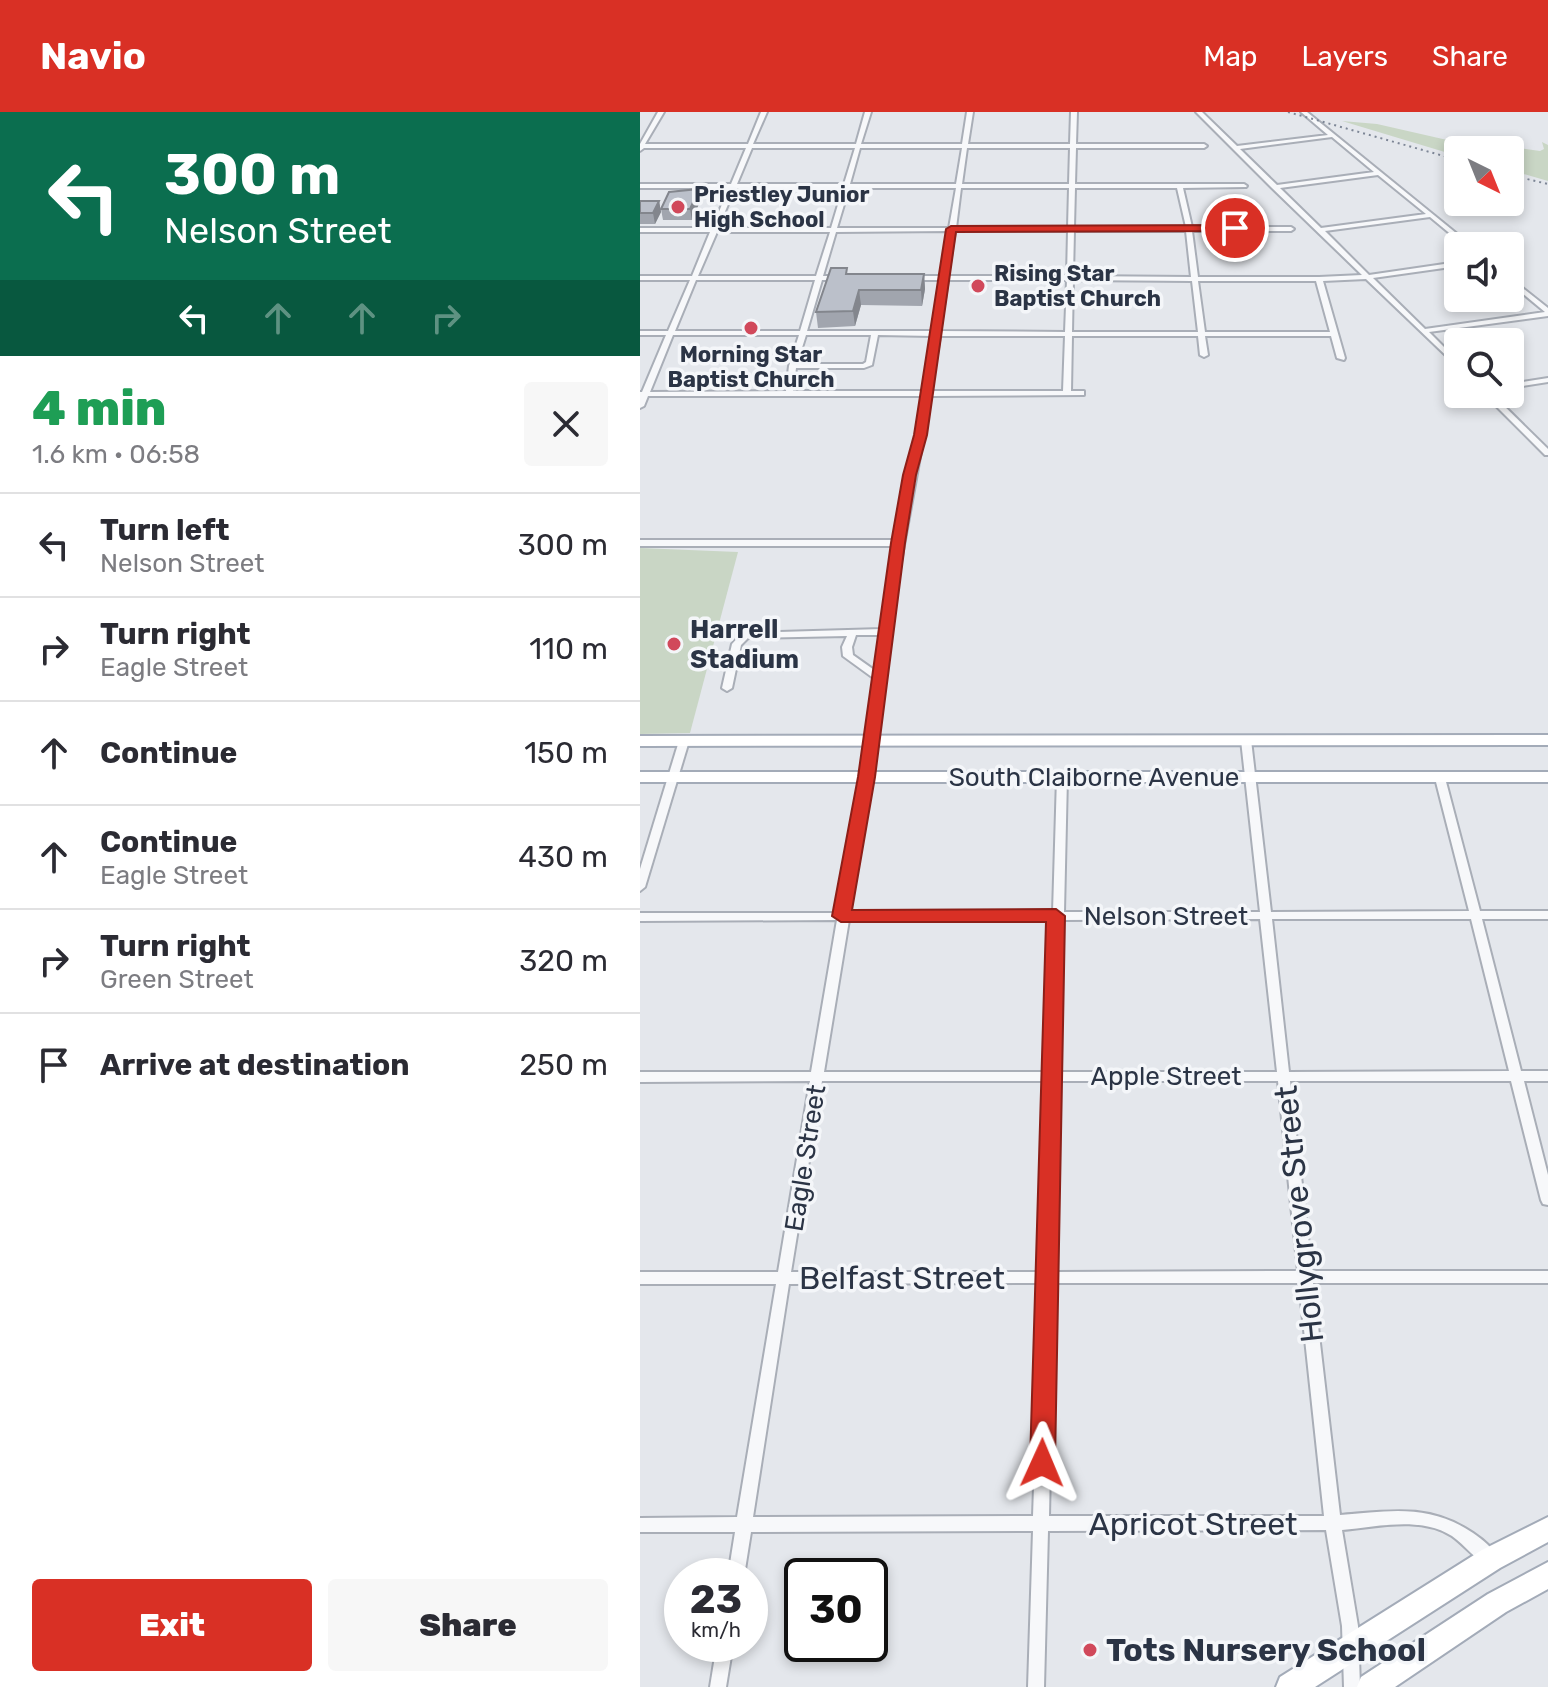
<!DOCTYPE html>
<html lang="en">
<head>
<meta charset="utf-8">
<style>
	:root { --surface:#fff; --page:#f7f7f7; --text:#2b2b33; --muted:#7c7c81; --line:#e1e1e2; --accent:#d93025 }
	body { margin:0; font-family:Rubik,sans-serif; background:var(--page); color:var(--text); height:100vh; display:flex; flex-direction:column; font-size:30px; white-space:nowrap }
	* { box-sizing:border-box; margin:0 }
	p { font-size:26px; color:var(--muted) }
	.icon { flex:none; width:44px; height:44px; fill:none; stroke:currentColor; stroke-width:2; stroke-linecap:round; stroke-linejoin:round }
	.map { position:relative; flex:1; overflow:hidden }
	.side { display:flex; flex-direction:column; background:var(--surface); width:640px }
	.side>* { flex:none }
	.hud { background:#0b6e4f; color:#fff; overflow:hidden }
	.needle { width:52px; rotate:137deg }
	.tools { position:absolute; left:804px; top:24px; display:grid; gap:16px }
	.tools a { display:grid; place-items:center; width:80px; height:80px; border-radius:8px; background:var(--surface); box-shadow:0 4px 12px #0003; font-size:40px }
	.speed { position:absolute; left:24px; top:1446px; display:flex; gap:16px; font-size:40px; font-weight:700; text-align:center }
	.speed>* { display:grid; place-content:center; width:104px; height:104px; border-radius:50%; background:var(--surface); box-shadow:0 4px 12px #0003; line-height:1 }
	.speed small { font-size:20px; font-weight:400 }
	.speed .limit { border:4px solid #111; border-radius:12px; background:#fff; color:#111 }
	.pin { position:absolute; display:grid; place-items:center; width:68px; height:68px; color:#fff; margin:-34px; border:4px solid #fff; border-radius:50%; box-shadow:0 2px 8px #0007 }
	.me { position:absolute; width:88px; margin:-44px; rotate:1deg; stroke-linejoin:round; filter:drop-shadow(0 0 6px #0008) }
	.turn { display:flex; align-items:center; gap:28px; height:168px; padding:0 32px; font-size:36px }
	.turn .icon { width:104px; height:104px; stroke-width:2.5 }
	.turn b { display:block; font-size:56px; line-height:68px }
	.lanes { display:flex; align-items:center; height:76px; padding:0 32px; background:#0003; justify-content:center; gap:40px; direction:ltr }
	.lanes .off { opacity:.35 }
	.round { display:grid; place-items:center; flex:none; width:84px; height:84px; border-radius:8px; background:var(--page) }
	.overview { display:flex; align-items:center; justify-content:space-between; height:136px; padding:0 32px }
	h1 { font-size:48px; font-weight:800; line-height:60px; color:#1e9e55 }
	.cta { display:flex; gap:16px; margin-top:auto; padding:16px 32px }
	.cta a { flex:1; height:92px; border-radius:8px; background:var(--accent); color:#fff; font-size:32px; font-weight:800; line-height:92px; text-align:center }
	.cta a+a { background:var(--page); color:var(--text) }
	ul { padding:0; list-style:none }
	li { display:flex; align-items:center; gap:24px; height:104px; padding:0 32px; border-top:2px solid var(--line) }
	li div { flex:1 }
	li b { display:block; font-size:30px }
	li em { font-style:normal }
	header { display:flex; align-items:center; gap:48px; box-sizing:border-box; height:112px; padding:0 40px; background:var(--accent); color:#fff }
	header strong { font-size:38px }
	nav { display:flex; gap:44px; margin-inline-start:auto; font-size:28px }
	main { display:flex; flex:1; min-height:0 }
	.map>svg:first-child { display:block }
</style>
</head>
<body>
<header>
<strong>Navio</strong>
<nav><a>Map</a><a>Layers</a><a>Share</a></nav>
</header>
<main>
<section class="side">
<div class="hud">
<div class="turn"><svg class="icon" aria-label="left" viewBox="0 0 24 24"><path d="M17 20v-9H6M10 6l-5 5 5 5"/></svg><div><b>300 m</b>Nelson Street</div></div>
<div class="lanes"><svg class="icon" aria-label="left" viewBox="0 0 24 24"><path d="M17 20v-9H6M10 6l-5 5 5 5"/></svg><svg class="icon off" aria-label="ahead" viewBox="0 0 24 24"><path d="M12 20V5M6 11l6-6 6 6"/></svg><svg class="icon off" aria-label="ahead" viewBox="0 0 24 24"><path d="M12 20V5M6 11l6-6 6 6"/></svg><svg class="icon off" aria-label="right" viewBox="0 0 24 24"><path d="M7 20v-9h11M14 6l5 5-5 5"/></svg></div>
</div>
<div class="overview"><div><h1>4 min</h1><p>1.6 km · 06:58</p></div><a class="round"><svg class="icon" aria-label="close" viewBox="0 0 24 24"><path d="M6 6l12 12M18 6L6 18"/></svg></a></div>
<ul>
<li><svg class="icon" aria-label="left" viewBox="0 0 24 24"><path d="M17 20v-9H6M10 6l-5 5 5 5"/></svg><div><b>Turn left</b><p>Nelson Street</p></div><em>300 m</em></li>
<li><svg class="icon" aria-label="right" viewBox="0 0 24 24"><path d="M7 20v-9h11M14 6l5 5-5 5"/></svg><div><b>Turn right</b><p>Eagle Street</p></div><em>110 m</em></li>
<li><svg class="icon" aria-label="ahead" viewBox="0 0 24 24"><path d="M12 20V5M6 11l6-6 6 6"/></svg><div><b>Continue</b></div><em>150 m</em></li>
<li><svg class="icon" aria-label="ahead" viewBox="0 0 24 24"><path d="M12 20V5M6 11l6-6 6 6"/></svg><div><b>Continue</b><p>Eagle Street</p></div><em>430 m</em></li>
<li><svg class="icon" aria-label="right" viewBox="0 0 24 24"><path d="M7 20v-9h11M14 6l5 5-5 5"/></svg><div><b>Turn right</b><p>Green Street</p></div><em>320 m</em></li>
<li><svg class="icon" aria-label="arrive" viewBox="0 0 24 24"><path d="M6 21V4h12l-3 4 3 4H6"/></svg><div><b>Arrive at destination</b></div><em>250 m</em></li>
</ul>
<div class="cta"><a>Exit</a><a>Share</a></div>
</section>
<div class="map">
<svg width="908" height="1575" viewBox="0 0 908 1575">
	<rect width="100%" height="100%" fill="#e4e7ec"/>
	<!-- green -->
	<g fill="#c9d6c5">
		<polygon points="702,9 737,12 851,38 818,38 818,44"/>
		<polygon points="902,30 908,33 908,69 870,58 870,42 882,43 865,34 900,39 904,37"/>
		<polygon points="0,436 98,440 50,621 0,622"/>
	</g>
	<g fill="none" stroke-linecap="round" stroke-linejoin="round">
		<!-- street casing -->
		<g stroke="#a9aeb7" stroke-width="4">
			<g id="street">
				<path d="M 18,0 L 24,0 L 5,32 L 108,32 L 121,0 L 127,0 L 113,32 L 216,32 L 225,0 L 231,0 L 221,32 L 322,32 L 327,0 L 333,0 L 328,32 L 430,32 L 431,0 L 437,0 L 436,32 L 564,32 L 567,34 L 564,36 L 436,36 L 435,72 L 604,72 L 607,74 L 606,75 L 543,76 L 552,115 L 651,115 L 654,117 L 651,119 L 552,119 L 558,165 L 679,165 L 722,163 L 632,76 L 556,0 L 562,0 L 597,34 L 688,23 L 661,0 L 667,0 L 832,134 L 825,134 L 790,105 L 685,119 L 729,163 L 818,150 L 818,154 L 733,166 L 785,217 L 905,200 L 870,171 L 870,166 L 908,196 L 908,204 L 789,220 L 818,249 L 818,255 L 726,167 L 683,169 L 705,246 L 704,248 L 697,246 L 691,224 L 565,224 L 568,243 L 564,245 L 560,243 L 558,224 L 432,224 L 431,279 L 444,279 L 444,283 L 291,284 L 261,450 L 232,664 L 210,801 L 413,800 L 417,665 L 422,662 L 427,665 L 424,800 L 620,800 L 601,628 L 606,625 L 611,628 L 631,800 L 829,799 L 795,666 L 800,663 L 805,666 L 840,799 L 908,799 L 908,807 L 842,807 L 881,959 L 908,959 L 908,969 L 884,969 L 908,1063 L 908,1093 L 903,1092 L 901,1088 L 871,969 L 650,969 L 672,1159 L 908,1159 L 908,1171 L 673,1171 L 700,1403 C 749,1399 789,1391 833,1421 C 842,1427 854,1437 859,1447 L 857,1452 L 851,1455 C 836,1449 825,1433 812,1424 C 780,1404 737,1415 702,1418 L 718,1514 L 720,1575 L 704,1575 L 702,1514 L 686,1418 L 408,1419 L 404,1575 L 388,1575 L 393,1419 L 111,1420 L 104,1464 L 88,1464 L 95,1420 L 0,1420 L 0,1406 L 97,1405 L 136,1172 L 0,1172 L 0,1160 L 138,1160 L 170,969 L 0,970 L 0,960 L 171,960 L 197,808 L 0,809 L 0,801 L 199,801 L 222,664 L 236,568 L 203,544 L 202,535 L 207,524 L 108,526 L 101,533 L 92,576 L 87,579 L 82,576 L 92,532 L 102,521 L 242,517 L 255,434 L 0,434 L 0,428 L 256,428 L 283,284 L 8,284 L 4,294 L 0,296 L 0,280 L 2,280 L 26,223 L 0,223 L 0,219 L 28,219 L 50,168 L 0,168 L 0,164 L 52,164 L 70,120 L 0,120 L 0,116 L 72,116 L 89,76 L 0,76 L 0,72 L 91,72 L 106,36 L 4,36 L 0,39 L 0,32 ZM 692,25 L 734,60 L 637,73 L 600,37 ZM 112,36 L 215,36 L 204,72 L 97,72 ZM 220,36 L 322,36 L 316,72 L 210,72 ZM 327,36 L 430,36 L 429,72 L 322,72 ZM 738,63 L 786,102 L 681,116 L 640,76 ZM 95,76 L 203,76 L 191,116 L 78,116 ZM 209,76 L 316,76 L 309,116 L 197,116 ZM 321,76 L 429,76 L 428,115 L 316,116 ZM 435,76 L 537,76 L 546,115 L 434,115 ZM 309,119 L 302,164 L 272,164 L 269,166 L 272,168 L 301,168 L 293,219 L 167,219 L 182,168 L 202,168 L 205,166 L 202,164 L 183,164 L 196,120 ZM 315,119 L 428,119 L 427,164 L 308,164 ZM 434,119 L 546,119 L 551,165 L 433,164 ZM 77,120 L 190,120 L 176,164 L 58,164 ZM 56,168 L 175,168 L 160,219 L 35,219 ZM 308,168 L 427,168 L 425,220 L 300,219 ZM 433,168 L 552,169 L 558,220 L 432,220 ZM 558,169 L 676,169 L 690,220 L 565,220 ZM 33,223 L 159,223 L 149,254 L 146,279 L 10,280 ZM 166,223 L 231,223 L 226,250 L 223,252 L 157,252 ZM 238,223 L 293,224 L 284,279 L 153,279 L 156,256 L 224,256 L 232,253 ZM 300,224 L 425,224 L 423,279 L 291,279 ZM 216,523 L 242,523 L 237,560 L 213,543 L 212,535 ZM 620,807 L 637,960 L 420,960 L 423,808 ZM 632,807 L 831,807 L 869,959 L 649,960 ZM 209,808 L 412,808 L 407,960 L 184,960 ZM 182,969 L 407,969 L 401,1160 L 151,1160 ZM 419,969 L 638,969 L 658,1159 L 415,1160 ZM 401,1171 L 393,1404 L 113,1405 L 149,1172 ZM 414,1171 L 659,1171 L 684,1404 L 409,1404 Z"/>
				<polygon points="908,266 908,270 870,276 870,272"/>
				<polygon points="844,282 852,282 908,337 908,343 905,343"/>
				<polygon points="44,626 49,629 5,775 0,779 0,757 39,629"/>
				<polygon points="77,1532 93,1532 86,1575 70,1575"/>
			</g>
		</g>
		<!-- primary casing -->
		<g stroke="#a3abb8" stroke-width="4">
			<g id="primary">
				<polygon points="908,623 908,633 0,634 0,624"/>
				<rect x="0" y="660" width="908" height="10"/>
				<polygon points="908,1405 908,1430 860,1456 675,1575 636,1575 640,1565 842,1438"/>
				<polygon points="908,1450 908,1477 866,1500 755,1575 717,1575 721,1565 848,1482"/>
			</g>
		</g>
		<!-- street -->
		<use href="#street" fill="#f7f8fa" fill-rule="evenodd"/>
		<!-- primary -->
		<use href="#primary" fill="#fff" fill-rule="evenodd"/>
		<!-- rail -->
		<g stroke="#7d8696" stroke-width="2" stroke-dasharray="2 4" stroke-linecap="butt">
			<polyline points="648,0 818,48"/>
			<polyline points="870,63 908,72"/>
		</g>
	</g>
	<!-- wall -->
	<g fill="#a1a5ae">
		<polygon points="59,77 61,87 52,108 23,108 21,97"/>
		<polygon points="0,89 19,89 21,100 15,112 0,112"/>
		<polygon points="208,162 284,162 285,177 282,194 221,193 215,214 178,216 176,200"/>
	</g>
	<!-- shaded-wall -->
	<g fill="#83868d">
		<polygon points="59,77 61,87 52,108 50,97"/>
		<polygon points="19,89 21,100 15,112 13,101"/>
		<polygon points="284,162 285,177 282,194 281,178"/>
		<polygon points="219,178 221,193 215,214 213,199"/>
	</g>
	<!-- building -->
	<g fill="#bbc0ca" stroke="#83868d" stroke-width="2">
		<polygon points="59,77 50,97 21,97 29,80"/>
		<polygon points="0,89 19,89 13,101 0,101"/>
		<polygon points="191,156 207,156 206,162 284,162 281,178 219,178 213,199 176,200"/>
	</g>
	<!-- route -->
	<polygon fill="#d93025" stroke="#8d1f18" stroke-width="2" points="595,113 599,119 316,120 287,323 276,363 265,431 235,665 212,798 416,797 425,804 415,1351 411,1359 402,1363 394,1359 390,1351 406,810 201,810 192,804 218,665 251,431 263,363 274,323 306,117 311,114"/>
	<!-- markers -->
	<g fill="#d1495b" stroke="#f4f6f9" stroke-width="3">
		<circle cx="38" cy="95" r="8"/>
		<circle cx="338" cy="174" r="8"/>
		<circle cx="111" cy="216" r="8"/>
		<circle cx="34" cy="532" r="8"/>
		<circle cx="450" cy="1538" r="8"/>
	</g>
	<g text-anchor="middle" stroke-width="7" stroke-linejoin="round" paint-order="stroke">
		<!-- far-poi labels -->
		<g font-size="22" font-weight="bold" fill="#2b3445" stroke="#f4f6f9" text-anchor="start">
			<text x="54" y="90">Priestley Junior<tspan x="54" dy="25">High School</tspan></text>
			<text x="354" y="169">Rising Star<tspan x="354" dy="25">Baptist Church</tspan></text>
			<text x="111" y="250" text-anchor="middle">Morning Star<tspan x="111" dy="25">Baptist Church</tspan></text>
		</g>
		<!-- poi labels -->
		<g font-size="26" font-weight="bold" fill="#2b3445" stroke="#f4f6f9" text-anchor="start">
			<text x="50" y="526">Harrell<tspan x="50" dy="30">Stadium</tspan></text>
		</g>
		<!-- street labels -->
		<g font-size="26" fill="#2b3445" stroke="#f4f6f9">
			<text x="454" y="674">South Claiborne Avenue</text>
			<text x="526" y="813">Nelson Street</text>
			<text x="526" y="973">Apple Street</text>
			<text transform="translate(165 1046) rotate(-81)" y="9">Eagle Street</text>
		</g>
		<!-- near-street labels -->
		<g font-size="32" fill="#2b3445" stroke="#f4f6f9">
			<text transform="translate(659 1102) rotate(-96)" y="11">Hollygrove Street</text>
			<text x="262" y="1177">Belfast Street</text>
			<text x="553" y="1423">Apricot Street</text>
		</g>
		<!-- near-poi labels -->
		<g font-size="32" font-weight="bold" fill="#2b3445" stroke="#f4f6f9" text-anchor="start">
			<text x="466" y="1549">Tots Nursery School</text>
		</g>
	</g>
</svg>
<div class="tools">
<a><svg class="needle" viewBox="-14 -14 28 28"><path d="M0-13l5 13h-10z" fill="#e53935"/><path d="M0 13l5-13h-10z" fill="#7c7c81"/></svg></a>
<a><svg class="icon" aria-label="sound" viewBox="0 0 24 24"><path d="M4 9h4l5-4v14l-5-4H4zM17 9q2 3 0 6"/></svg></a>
<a><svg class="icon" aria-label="search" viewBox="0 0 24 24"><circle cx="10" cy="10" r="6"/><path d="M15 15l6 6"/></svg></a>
</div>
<div class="speed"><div>23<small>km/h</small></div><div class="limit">30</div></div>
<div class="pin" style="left:595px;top:116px;background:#d93025"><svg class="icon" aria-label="arrive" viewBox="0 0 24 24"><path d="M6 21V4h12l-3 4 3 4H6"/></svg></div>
<svg class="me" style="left:402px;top:1351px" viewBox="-20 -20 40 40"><path d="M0-17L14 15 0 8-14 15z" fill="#d93025" stroke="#fff" stroke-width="4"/></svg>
</div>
</main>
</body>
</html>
